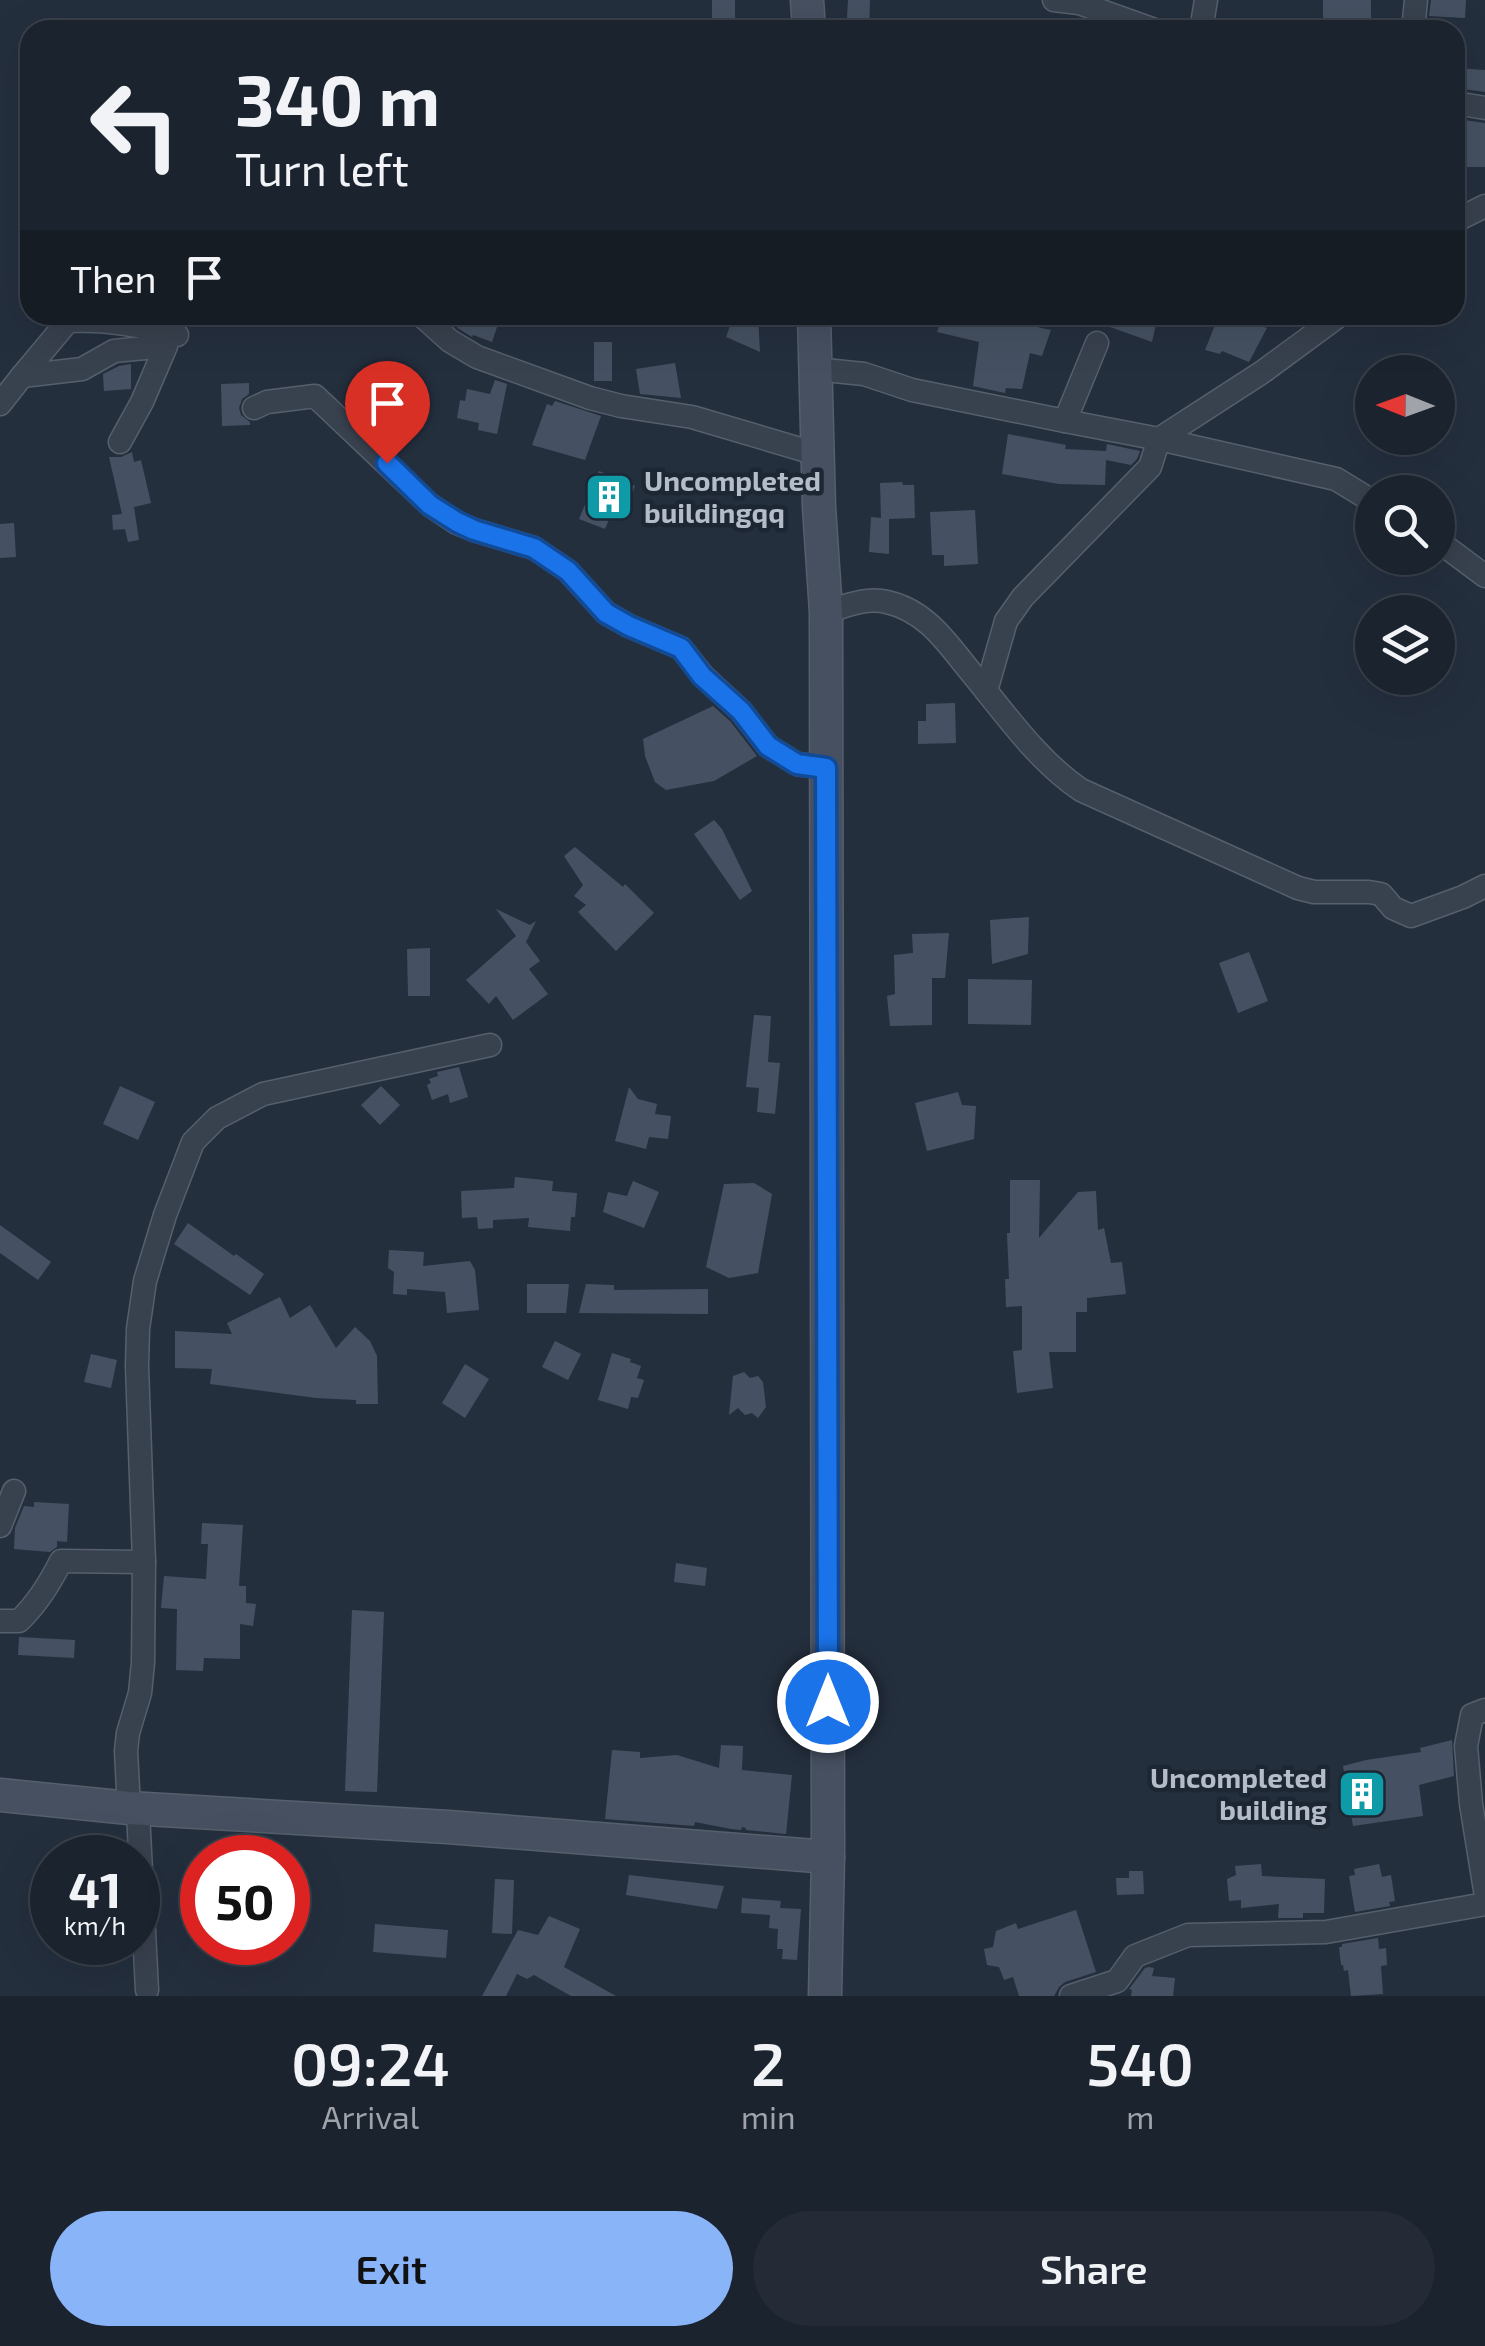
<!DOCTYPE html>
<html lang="en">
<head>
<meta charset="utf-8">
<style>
	:root { --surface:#1b232e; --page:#242b36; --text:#f1f3f6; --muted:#a0a4aa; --line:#39404a; --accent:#8ab4f8 }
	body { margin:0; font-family:"Exo 2",sans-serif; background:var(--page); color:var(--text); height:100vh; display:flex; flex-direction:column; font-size:38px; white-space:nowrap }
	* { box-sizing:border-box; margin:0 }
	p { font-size:32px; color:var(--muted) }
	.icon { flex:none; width:55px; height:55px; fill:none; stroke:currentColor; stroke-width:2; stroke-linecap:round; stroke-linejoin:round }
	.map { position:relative; height:1996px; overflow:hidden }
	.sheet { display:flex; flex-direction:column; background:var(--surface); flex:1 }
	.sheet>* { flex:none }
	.banner { position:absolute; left:20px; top:20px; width:1445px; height:305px; border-radius:30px; box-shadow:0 10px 40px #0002,0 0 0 2px var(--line); background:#1b232e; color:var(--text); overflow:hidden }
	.needle { width:65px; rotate:271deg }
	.fabs { position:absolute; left:1355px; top:355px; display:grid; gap:20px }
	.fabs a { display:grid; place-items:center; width:100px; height:100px; border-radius:50%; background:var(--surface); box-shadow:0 10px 40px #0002,0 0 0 2px var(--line); font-size:50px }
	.speed { position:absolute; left:30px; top:1835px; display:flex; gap:20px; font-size:50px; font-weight:700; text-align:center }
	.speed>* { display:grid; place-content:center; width:130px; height:130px; border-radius:50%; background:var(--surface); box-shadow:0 10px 40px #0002,0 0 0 2px var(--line); line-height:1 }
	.speed small { font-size:25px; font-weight:400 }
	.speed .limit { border:15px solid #d22; background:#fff; color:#111 }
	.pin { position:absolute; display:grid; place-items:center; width:85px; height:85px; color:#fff; margin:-102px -42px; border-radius:50% 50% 50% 0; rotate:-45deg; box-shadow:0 0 10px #0007 }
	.pin .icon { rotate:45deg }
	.me { position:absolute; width:110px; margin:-55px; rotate:0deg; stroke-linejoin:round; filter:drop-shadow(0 0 8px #0008) }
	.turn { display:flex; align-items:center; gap:35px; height:210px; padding:0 50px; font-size:45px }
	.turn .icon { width:130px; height:130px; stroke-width:2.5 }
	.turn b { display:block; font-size:70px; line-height:85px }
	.then { display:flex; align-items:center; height:95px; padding:0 50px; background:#0003; gap:20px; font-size:38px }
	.eta { display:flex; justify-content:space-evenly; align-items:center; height:170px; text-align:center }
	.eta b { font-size:60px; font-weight:600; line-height:70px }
	.cta { display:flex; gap:20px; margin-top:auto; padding:20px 50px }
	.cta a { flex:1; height:115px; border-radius:60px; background:var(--accent); color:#111; font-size:40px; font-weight:600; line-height:115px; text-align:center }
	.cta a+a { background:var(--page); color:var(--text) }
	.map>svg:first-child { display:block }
</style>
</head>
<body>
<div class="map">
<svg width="1485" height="1996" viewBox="0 0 1485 1996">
	<rect width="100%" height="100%" fill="#242f3e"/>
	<!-- building -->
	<g fill="#455162">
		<polygon points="712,0 735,0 735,29 712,30"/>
		<polygon points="848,0 870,0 869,30 853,30 853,19 847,18"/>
		<polygon points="1323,0 1371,0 1371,26 1323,27"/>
		<polygon points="1431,0 1466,0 1465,18 1429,16"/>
		<polygon points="1455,68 1485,70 1485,92 1457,88"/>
		<polygon points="1464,120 1485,123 1485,167 1465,167 1464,146 1455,146 1455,125 1464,124"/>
		<polygon points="450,315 501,315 492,342 473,335 472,337 459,329 448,319"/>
		<polygon points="746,315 758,315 760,352 726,337 730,326"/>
		<polygon points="943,315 983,315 1051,330 1042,356 1030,353 1022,389 1006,388 1005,393 973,386 979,342 937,332"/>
		<polygon points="1083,315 1158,315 1152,342 1082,317"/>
		<polygon points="1219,315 1230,315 1267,328 1249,362 1222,351 1220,354 1205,350"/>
		<rect x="594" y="342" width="18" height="39"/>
		<polygon points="675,363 681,398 640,394 636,369"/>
		<polygon points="131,364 131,389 104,391 103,374 119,366"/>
		<polygon points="495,380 507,384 497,434 478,430 479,423 457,418 460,400 465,401 467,389 490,394"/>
		<polygon points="249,383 249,394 242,399 239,408 241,415 250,422 250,425 222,426 221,384"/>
		<polygon points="555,401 601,416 585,460 532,445 547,404 552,406"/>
		<polygon points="1008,434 1066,445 1065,449 1106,451 1107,444 1140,451 1137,459 1131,465 1106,460 1105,485 1059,484 1002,474"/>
		<polygon points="132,452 134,462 141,460 151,503 134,507 139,540 128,542 125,529 113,530 112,515 122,514 109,457 121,457"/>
		<polygon points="599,471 635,486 625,510 619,507 616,514 612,512 605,529 579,519"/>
		<polygon points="902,482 903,485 914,485 915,518 889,519 889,554 869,552 871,517 881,518 880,483"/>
		<polygon points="975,510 978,564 944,566 944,555 932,555 930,512"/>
		<polygon points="14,523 16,557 0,558 0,524"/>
		<polygon points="955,703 956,743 918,744 918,721 926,721 926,704"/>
		<polygon points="713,706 730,721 757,756 714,781 666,790 655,782 645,756 643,739"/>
		<polygon points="714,820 722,829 752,891 740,900 694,834"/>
		<polygon points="575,847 623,887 625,884 654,913 616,951 578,912 586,905 574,896 583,885 564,856"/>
		<polygon points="496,909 530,925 536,921 526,942 540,961 529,969 548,994 513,1020 496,996 489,1004 466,980 516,936"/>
		<polygon points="1029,917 1028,954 992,964 990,920"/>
		<polygon points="949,933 945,978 932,978 932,1025 890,1026 887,996 895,994 894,955 913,953 912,934"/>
		<polygon points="430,948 430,996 408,996 407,949"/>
		<polygon points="1249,952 1268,1001 1238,1013 1219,963"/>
		<polygon points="968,979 1032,980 1031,1025 968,1024"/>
		<polygon points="754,1015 771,1016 768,1062 780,1063 775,1114 757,1112 759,1088 746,1087"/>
		<polygon points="459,1067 468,1097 450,1103 448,1094 432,1100 427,1085 431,1083 429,1079 438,1076 437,1072"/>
		<polygon points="120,1086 155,1102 138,1140 103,1124"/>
		<polygon points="381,1086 400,1105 380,1125 361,1105"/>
		<polygon points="629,1087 638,1099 657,1104 655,1114 671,1116 668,1139 649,1137 646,1149 615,1141"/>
		<polygon points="958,1092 962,1105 976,1106 974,1139 927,1151 915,1103"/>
		<polygon points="515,1177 553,1181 552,1191 577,1193 575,1217 571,1217 570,1231 528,1227 529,1218 493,1220 493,1228 478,1229 477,1217 462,1218 461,1191 514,1188"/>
		<polygon points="1010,1180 1040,1180 1039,1238 1078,1192 1096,1191 1098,1230 1104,1228 1111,1263 1122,1262 1126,1294 1087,1298 1087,1312 1076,1312 1076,1352 1049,1352 1053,1388 1017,1393 1013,1351 1022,1350 1022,1306 1006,1307 1005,1279 1009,1279 1007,1233 1010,1233"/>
		<polygon points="633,1181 659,1192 644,1228 603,1212 608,1192 627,1196"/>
		<polygon points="754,1183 772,1194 758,1273 729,1278 706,1267 724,1184"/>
		<polygon points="188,1223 234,1256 236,1254 264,1274 250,1295 174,1244"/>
		<polygon points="0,1225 51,1262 38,1280 0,1253"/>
		<polygon points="389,1250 424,1252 423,1266 470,1261 475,1270 479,1310 447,1313 445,1292 407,1289 407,1295 393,1294 394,1272 388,1268"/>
		<polygon points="527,1284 569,1284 566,1313 527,1313"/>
		<polygon points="586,1284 614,1285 614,1290 708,1289 708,1314 579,1313"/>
		<polygon points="280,1297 290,1318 310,1305 336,1348 355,1327 370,1341 377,1356 378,1404 356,1404 356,1400 316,1398 210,1384 212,1369 175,1368 175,1331 232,1334 227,1323"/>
		<polygon points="555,1341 581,1354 568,1380 542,1367"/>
		<polygon points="612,1353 631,1359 630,1362 641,1366 637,1378 644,1380 638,1398 631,1397 628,1409 598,1400"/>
		<polygon points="91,1354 117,1360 111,1388 84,1382"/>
		<polygon points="465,1364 489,1379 465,1418 442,1403"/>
		<polygon points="744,1372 750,1378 758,1376 763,1382 766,1407 758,1418 752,1413 745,1415 738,1408 729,1415 733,1376"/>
		<polygon points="34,1502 69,1504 67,1542 57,1541 57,1547 50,1552 14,1549 15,1528 24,1506 34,1507"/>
		<polygon points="202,1523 243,1525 239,1586 246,1586 246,1603 256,1604 253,1626 240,1624 240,1659 204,1658 203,1671 176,1670 177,1609 161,1608 164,1576 206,1579 208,1544 201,1544"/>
		<polygon points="676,1563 707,1568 705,1586 674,1582"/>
		<polygon points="352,1610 384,1612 377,1792 345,1791"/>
		<polygon points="19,1637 75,1640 74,1658 18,1655"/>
		<polygon points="1452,1740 1454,1776 1419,1785 1423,1816 1353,1826 1343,1766 1366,1760 1421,1752 1420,1748"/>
		<polygon points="721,1745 743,1746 742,1770 792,1775 786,1834 746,1830 746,1828 742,1827 741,1830 731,1829 695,1822 694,1826 605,1819 612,1750 640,1752 640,1758 677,1755 719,1768"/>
		<polygon points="1261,1864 1262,1876 1325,1879 1324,1913 1303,1913 1303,1918 1278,1918 1279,1904 1241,1908 1241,1900 1229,1901 1227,1879 1236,1875 1235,1866"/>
		<polygon points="1379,1864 1382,1877 1391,1875 1395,1901 1389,1902 1390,1906 1355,1912 1349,1876 1355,1875 1354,1869"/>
		<polygon points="1129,1871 1143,1871 1144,1894 1117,1895 1116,1878 1129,1878"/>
		<polygon points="629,1875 724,1886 717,1909 626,1895"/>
		<polygon points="495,1879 514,1880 512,1934 492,1933"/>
		<polygon points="742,1898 781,1901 780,1908 801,1909 797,1960 782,1959 783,1949 777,1949 778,1929 769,1928 770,1915 741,1913"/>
		<polygon points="1076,1910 1096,1972 1065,1982 1059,1987 1054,1996 1019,1996 1013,1977 1004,1980 999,1967 987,1965 984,1949 993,1947 996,1931 1016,1923 1018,1929"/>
		<polygon points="549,1916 580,1929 564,1967 616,1996 571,1996 534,1975 527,1979 517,1974 506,1996 482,1996 518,1930 538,1935"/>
		<polygon points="375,1924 448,1930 446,1958 373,1952"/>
		<polygon points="1378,1938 1379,1949 1386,1948 1387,1965 1381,1966 1383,1994 1351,1996 1348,1970 1344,1971 1343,1965 1341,1965 1339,1947 1342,1947 1342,1944"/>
		<polygon points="1149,1967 1154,1968 1152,1976 1175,1978 1173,1996 1131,1996 1132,1990 1129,1989 1145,1968"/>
	</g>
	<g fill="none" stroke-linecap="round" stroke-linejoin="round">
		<!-- street casing -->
		<g stroke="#565f6c" stroke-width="25">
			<g id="street">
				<polyline points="1054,0 1079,3 1155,30"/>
				<polyline points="1201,30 1206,0"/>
				<polyline points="1413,30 1416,0"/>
				<polyline points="1455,103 1485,108"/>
				<polyline points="1455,221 1485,206"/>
				<polyline points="421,315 450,341 477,357 590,398 621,406 692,417 817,454"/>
				<polyline points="815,369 864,374 912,390 1065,421 1097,343"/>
				<path d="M 22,376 L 68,321 C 106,319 141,325 177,335"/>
				<polyline points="0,404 22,376 82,369 114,351 166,346 142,402 120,442"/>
				<polyline points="254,408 267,402 315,396 430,505 457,523 474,530 534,548 568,571 606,613 629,626 681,648 703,676 741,711 768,746 797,764 826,768"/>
				<polyline points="1159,439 1336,479 1372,501"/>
				<polyline points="1159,439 1261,373 1340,315"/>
				<polyline points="1438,541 1485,576"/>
				<path d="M 826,612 C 845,606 866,597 887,602 C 928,611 949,646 974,676 C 1007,716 1038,761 1081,790 L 1298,888 L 1314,892 L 1369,892 L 1381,894 L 1393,908 L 1411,916 L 1463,897 L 1485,886"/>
				<polyline points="986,691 1006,621 1023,597 1150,467 1159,439 1065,421"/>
				<polyline points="0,1526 14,1491"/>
				<path d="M 0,1621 L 19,1621 C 38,1603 50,1583 61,1561 L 144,1562"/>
				<polyline points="1485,1710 1472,1715 1466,1746 1471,1804 1485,1890"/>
				<polyline points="129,1808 126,1751 128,1733 140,1693 143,1663 144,1562 137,1366 138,1329 145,1281 165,1215 193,1142 217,1118 263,1094 490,1045"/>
				<polyline points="145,1809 138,1812 147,1990"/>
				<polyline points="1071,1996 1117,1981 1135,1956 1188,1935 1326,1932 1485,1904"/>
			</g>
		</g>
		<!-- secondary casing -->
		<g stroke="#565f6c" stroke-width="35">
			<g id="secondary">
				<polyline points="807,0 809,30"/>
				<polyline points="814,315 819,507 826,612 828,1857 825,1996"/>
				<polyline points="0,1795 129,1808 448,1827 828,1857"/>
			</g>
		</g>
		<!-- street -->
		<use href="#street" stroke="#38414e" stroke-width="22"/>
		<!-- secondary -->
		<use href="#secondary" stroke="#465061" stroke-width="32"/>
	</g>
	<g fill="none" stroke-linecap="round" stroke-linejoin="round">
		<!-- route casing -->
		<g stroke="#114b97" stroke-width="25">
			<polyline id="route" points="387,463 430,505 457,522 474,530 534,548 568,571 606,613 629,626 681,648 702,676 741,711 768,746 797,764 826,768 828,1702"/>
		</g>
		<!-- route -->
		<use href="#route" stroke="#1a73e8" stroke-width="18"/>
	</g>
	<!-- icons -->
	<defs>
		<g id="building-square" transform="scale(2.5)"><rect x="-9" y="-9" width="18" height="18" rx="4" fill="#0f9aa8" stroke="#1d2633"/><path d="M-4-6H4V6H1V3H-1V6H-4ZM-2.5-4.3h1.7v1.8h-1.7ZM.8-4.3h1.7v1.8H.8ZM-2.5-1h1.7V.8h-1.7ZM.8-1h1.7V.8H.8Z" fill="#fff"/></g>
	</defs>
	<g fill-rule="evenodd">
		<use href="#building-square" x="609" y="497"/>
		<use href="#building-square" x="1362" y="1794"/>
	</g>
	<g text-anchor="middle" stroke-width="9" stroke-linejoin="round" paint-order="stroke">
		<!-- poi labels -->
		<g font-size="28" font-weight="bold" fill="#b4bcc9" stroke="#1d2633" text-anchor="start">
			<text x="644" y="491">Uncompleted<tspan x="644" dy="32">buildingqq</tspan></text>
			<text x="1327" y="1788" text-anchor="end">Uncompleted<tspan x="1327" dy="32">building</tspan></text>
		</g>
	</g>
</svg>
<div class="fabs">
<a><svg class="needle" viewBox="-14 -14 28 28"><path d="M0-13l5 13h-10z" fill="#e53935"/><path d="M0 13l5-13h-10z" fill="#a0a4aa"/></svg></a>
<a><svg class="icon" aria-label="search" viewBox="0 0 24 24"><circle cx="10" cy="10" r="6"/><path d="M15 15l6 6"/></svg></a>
<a><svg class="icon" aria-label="layers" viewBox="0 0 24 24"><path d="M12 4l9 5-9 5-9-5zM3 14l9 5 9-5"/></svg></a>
</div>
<div class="speed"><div>41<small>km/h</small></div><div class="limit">50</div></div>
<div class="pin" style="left:387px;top:463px;background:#d93025"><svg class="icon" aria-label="arrive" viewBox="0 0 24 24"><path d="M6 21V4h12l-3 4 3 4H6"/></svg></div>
<svg class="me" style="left:828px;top:1702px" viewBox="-20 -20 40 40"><circle r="17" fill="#1a73e8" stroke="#fff" stroke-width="3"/><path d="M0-11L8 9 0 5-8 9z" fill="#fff"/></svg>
<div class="banner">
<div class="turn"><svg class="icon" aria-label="left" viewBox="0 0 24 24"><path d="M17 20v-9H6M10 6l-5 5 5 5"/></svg><div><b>340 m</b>Turn left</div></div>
<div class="then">Then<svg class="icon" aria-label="arrive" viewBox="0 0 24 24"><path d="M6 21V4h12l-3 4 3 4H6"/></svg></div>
</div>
</div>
<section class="sheet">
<div class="eta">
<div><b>09:24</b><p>Arrival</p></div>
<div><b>2</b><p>min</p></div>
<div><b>540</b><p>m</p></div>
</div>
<div class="cta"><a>Exit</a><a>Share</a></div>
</section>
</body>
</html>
